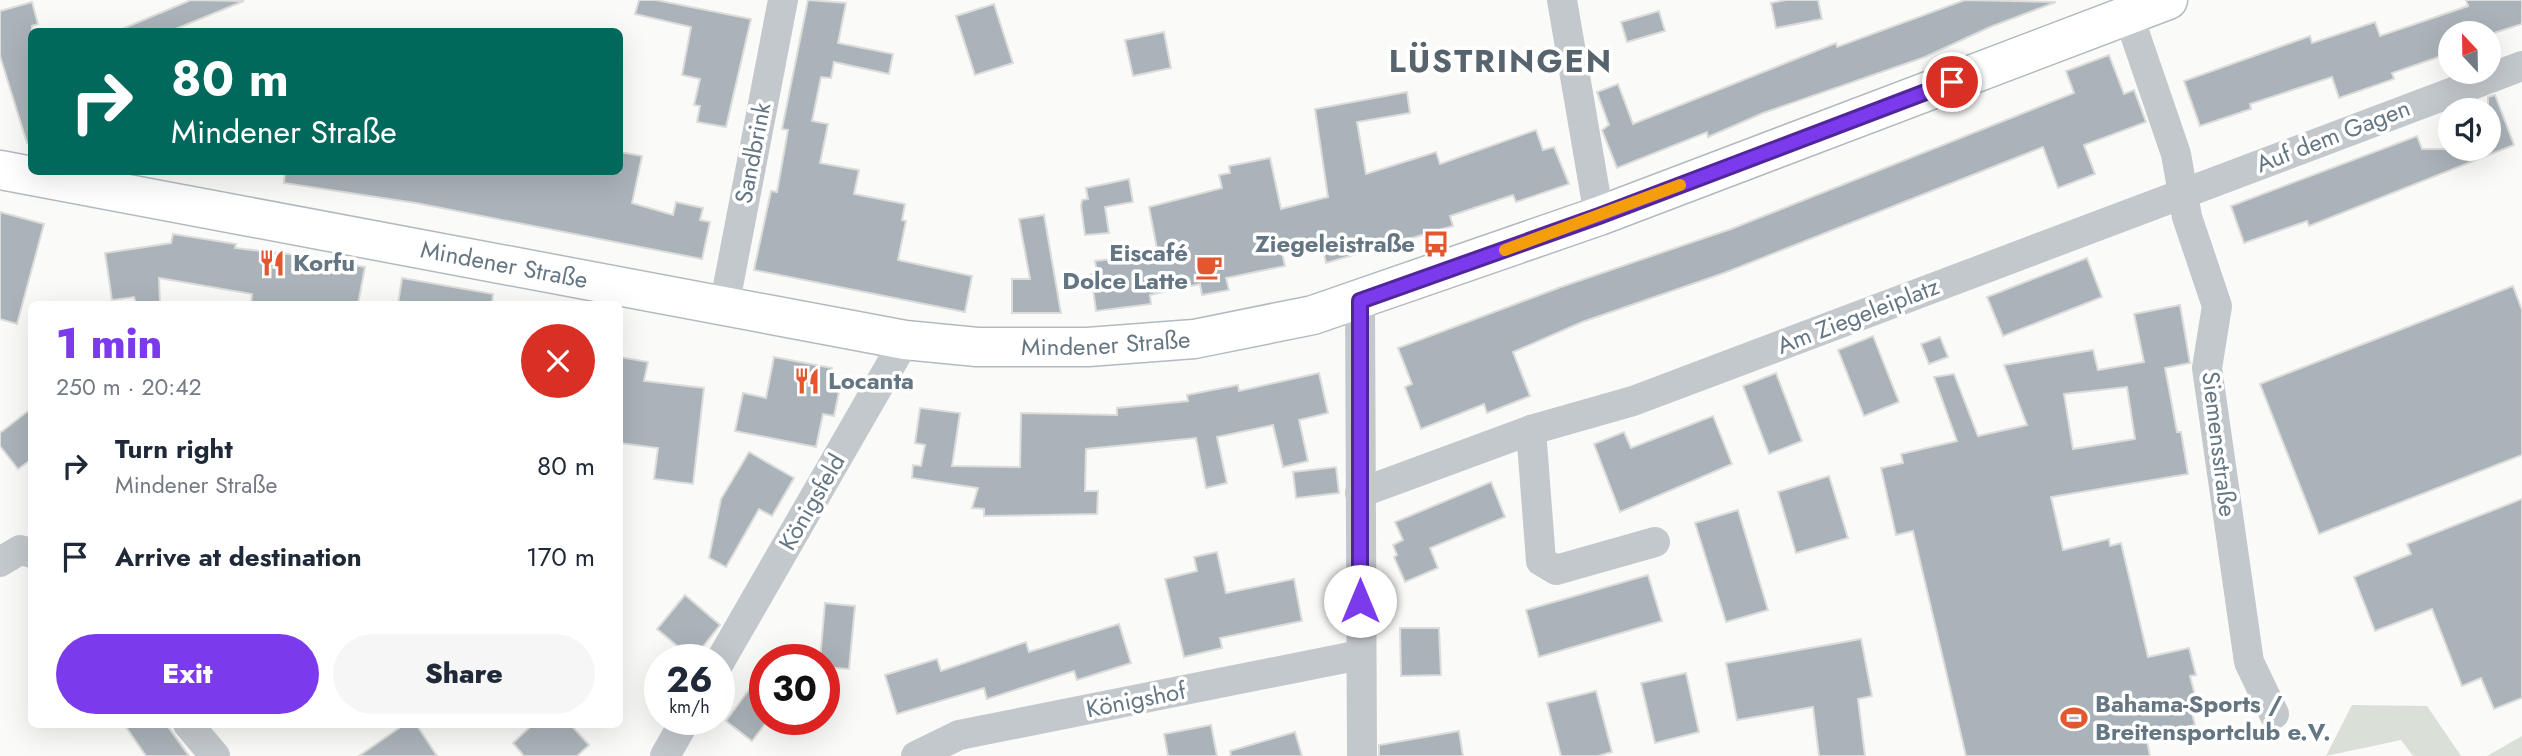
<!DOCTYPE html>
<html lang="en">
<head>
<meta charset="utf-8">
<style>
	:root { --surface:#fff; --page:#f6f6f7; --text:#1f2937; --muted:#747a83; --accent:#7c3aed }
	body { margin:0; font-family:Jost,sans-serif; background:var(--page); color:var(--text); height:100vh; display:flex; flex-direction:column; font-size:26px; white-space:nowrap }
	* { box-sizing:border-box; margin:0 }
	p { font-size:23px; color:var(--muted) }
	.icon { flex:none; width:38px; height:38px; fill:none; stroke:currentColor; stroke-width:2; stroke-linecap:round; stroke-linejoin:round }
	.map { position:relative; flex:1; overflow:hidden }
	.drawer { position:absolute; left:28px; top:301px; width:595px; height:427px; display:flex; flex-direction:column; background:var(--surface); border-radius:10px; box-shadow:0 7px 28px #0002 }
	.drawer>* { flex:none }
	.guide { position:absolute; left:28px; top:28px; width:595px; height:147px; border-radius:10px; box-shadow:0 7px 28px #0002; background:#00695c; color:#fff; overflow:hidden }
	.needle { width:46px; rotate:338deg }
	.buttons { position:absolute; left:2438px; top:21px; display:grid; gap:14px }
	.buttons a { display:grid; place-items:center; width:63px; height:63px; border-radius:50%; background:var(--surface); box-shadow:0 7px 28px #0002; font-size:35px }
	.speed { position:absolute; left:644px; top:644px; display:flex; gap:14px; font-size:35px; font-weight:700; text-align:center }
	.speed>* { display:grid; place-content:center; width:91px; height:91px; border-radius:50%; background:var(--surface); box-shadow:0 7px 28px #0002; line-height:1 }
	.speed small { font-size:18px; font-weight:400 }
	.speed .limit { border:10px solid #d22; background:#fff; color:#111 }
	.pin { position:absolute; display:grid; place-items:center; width:60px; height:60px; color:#fff; margin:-30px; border:4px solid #fff; border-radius:50%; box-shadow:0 2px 7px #0007 }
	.me { position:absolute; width:77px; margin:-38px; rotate:0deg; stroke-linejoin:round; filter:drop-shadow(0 0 5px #0008) }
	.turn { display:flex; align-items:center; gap:24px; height:147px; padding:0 28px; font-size:32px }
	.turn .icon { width:91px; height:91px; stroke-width:2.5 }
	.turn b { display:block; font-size:49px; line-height:60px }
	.round { display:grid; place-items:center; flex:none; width:74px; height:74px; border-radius:37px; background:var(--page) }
	.head { display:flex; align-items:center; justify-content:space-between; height:119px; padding:0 28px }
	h1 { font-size:42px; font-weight:800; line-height:52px; color:var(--accent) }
	.cta { display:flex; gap:14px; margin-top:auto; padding:14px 28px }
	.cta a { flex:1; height:80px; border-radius:42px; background:var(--accent); color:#fff; font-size:28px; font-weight:800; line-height:80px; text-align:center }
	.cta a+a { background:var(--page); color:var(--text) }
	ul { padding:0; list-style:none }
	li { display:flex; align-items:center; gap:21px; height:91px; padding:0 28px }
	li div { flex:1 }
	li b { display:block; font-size:26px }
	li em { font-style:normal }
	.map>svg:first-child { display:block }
</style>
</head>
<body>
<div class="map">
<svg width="2522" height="756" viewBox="0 0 2522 756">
	<rect width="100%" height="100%" fill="#fafaf8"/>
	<!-- green -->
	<g fill="#dadfd7">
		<polygon points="2352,705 2427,706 2461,756 2413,756 2401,740 2326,756"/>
		<polygon points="2522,736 2522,756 2487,756"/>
	</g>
	<!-- building -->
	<g fill="#aab3b9" stroke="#dcdcda" stroke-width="2" fill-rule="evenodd">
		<polygon points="191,0 244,1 168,32 115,32"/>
		<polygon points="639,0 656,0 751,19 726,127 697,122 700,106 694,105 700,79 682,75 691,27 635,14"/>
		<polygon points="808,0 846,3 838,43 893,54 889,74 834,62 831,78 821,77 812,121 828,124 820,163 859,170 854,194 905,204 902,220 906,221 898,260 972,276 965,312 754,270 771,191 777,192 788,130 782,129"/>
		<polygon points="1786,0 1818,0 1822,19 1776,28 1771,3"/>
		<polygon points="1965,0 2056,2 1990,27 1925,57 1763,113 1708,137 1707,132 1617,168 1602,130 1609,125 1597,92 1618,84 1633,124 1831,45 1836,43 1837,47"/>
		<polygon points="2466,0 2522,0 2522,24 2494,33 2450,33 2450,53 2392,73 2394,79 2339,98 2332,77 2250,104 2251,109 2200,126 2184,81 2310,36 2312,43 2375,22 2380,36 2468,6"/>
		<polygon points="32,2 38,24 32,26 32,142 27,143 0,56 0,11"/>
		<polygon points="994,4 1013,63 975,75 956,16"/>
		<polygon points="1659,11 1665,31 1627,42 1621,22"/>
		<polygon points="1164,32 1171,68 1133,76 1125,40"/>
		<polygon points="2109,55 2124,94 2134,90 2146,122 2084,145 2095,174 2058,188 2043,147 1724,273 1582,322 1513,352 1530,396 1487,413 1484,404 1421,429 1405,387 1412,384 1398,348 1561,287 1731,229 2074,93 2066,71"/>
		<polygon points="1407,92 1410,113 1357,122 1366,174 1436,152 1440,164 1536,130 1543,150 1554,147 1569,184 1516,202 1513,195 1450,216 1453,226 1326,263 1321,241 1281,248 1285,266 1226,278 1229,290 1202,295 1200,284 1150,295 1151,304 1096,311 1091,274 1097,273 1095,261 1158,254 1149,207 1222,188 1219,175 1230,173 1229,166 1270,158 1281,209 1328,197 1315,109"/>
		<polygon points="2495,95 2514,145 2309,226 2307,221 2244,243 2231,206 2417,136 2422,149 2488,149 2488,97"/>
		<polygon points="620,152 642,156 632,203 673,215 676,202 703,208 700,220 710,222 702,259 416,203 284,183 285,172 620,172"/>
		<polygon points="1129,179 1133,202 1105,207 1109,233 1085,235 1081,206 1082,200 1088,199 1086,188"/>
		<polygon points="0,212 44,224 17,324 0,319"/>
		<polygon points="1044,215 1061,313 1012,313 1012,279 1030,279 1019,219"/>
		<polygon points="173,234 236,244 235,248 297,255 365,267 358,304 251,304 252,294 159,278 160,304 136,304 134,297 112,300 105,253 171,243"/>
		<polygon points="2087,258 2102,297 2003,336 1987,297"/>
		<polygon points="402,278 493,294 492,304 398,304"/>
		<polygon points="2513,286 2522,310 2522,455 2319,534 2260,384"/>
		<path d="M 2180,305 L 2190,363 L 2165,368 L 2177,432 L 2181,432 L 2188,474 L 2051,497 L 2063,550 L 2109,539 L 2110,546 L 2121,543 L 2148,657 L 2189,648 L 2196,675 L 2190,676 L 2196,699 L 2189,701 L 2195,725 L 2146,736 L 2150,756 L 1966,756 L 1913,531 L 1896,535 L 1881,468 L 1903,463 L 1901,454 L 1957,441 L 1934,377 L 1954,374 L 1978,436 L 2027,425 L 2004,365 L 2093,350 L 2098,370 L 2144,362 L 2134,314 ZM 2127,387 L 2135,439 L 2073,449 L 2064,394 Z"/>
		<polygon points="1873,336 1899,402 1864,416 1838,350"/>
		<polygon points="1940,337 1948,357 1929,364 1921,344"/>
		<polygon points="620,357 648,362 644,381 704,388 693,484 654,479 658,448 620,443"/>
		<polygon points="774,357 832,368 829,385 840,387 834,416 823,414 816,447 735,431 743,393 766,398"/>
		<polygon points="1319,373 1328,413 1299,420 1308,461 1283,467 1273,425 1217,437 1227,483 1206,488 1196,438 1086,449 1085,491 1098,491 1097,514 984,516 984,509 972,508 978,488 912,478 913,465 921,466 925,445 915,443 920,408 960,413 952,466 1020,467 1021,413 1117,415 1117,408 1188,401 1187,395 1238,385 1239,391"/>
		<polygon points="1776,373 1802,441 1769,454 1743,386"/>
		<polygon points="32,408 32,459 18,469 0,446 0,433"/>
		<polygon points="1713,416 1732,464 1620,512 1594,444 1624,432 1631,448"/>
		<polygon points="749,452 794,478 772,516 759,509 726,567 709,558 721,499"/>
		<polygon points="1336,467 1339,493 1296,498 1293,472"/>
		<polygon points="1829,476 1848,538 1796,553 1778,492"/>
		<polygon points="1491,482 1505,517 1430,548 1438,568 1405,582 1394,557 1397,555 1393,545 1403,540 1395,522"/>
		<polygon points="2522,499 2522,698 2494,709 2481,678 2462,686 2432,609 2375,631 2354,577 2411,554 2407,544"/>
		<polygon points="1738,510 1768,610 1726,622 1695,523"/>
		<polygon points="1217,552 1226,593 1294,579 1302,621 1220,638 1222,648 1184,657 1165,579 1197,571 1194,557"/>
		<polygon points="1648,575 1662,621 1539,657 1526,610"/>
		<polygon points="685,595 720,625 693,659 657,629"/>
		<polygon points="825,603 855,606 849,669 824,667 824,660 820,660"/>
		<polygon points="1119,624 1131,663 1077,680 1074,671 987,699 984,688 897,714 885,675 937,659 941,671 1026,642 1029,652"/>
		<polygon points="1400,628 1439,628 1441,675 1401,676"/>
		<polygon points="1861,639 1872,696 1858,699 1865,756 1819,756 1813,707 1737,720 1726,663"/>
		<polygon points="1686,673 1699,732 1655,743 1641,683"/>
		<polygon points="751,687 765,698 765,724 752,741 726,721"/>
		<polygon points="1596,691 1612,752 1598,756 1561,756 1547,703"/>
		<polygon points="124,724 166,724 189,756 146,756"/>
		<polygon points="405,724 416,724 437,756 359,756"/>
		<polygon points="533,724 570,724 589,745 577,756 524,756 513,743"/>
		<polygon points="1211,725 1217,756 1168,756 1164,734"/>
		<polygon points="1459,731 1463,756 1379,756 1379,745"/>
		<polygon points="1295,732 1302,756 1231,756 1230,751"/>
	</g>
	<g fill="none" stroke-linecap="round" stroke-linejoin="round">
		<!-- secondary casing -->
		<g stroke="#b3babf" stroke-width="41">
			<g id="secondary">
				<path id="s1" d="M 0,170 L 905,340 L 977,347 L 1088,347 L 1194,339 L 1313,315 L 1599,216 L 2168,0"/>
			</g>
		</g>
		<!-- street -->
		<g stroke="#c3c8cc" stroke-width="30">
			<polyline points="1562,0 1599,216"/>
			<polyline points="2128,14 2176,154 2187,217 2217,306 2207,368 2249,662 2274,714"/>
			<polyline points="1360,301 1362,756"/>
			<polyline points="724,307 783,0"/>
			<polyline points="1531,430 1541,561 1556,570 1655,542"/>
			<polyline points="1360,493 1531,430 1633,401 2522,66"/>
			<polyline points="0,562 20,550 32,553"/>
			<polyline points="719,663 905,340"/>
			<polyline points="188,724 215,756"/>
			<polyline points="665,756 686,719"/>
			<polyline points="916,756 959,735 1360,655"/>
		</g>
		<!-- secondary -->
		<use href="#secondary" stroke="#fff" stroke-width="38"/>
	</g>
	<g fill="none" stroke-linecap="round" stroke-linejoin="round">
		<!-- route casing -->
		<g stroke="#51269a" stroke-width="18">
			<polyline id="route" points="1360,601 1360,301 1599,216 1952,82"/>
		</g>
		<!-- route -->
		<use href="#route" stroke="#7c3aed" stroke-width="12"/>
		<!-- slow -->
		<polyline stroke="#f59e0b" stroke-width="12" points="1505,250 1680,185"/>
	</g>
	<!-- icons -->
	<defs>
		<g id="bus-bare" transform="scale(2.1)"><path d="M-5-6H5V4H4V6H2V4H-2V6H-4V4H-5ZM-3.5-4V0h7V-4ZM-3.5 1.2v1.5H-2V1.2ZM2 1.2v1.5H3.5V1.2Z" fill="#e4572e" stroke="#fff" stroke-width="2.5" paint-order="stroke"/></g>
		<g id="restaurant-bare" transform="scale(2.1)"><path d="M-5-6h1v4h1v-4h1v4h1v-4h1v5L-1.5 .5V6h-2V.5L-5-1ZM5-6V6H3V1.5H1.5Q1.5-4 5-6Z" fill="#e4572e" stroke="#fff" stroke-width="2.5" paint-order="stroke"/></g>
		<g id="cafe-bare" transform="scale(2.1)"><path d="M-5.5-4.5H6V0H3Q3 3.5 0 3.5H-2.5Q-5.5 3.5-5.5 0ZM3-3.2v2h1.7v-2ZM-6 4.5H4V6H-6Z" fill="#e4572e" stroke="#fff" stroke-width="2.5" paint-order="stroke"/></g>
		<g id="stadium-bare" transform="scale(2.1)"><path d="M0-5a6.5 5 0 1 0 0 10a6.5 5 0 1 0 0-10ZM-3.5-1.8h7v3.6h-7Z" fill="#e4572e" stroke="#fff" stroke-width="2.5" paint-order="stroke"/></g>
	</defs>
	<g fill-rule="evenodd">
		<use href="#bus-bare" x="1436" y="244"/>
		<use href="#restaurant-bare" x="272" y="263"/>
		<use href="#cafe-bare" x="1209" y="267"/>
		<use href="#restaurant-bare" x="807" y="381"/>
		<use href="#stadium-bare" x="2074" y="718"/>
	</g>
	<g text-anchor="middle" stroke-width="7" stroke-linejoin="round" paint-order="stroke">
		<!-- street labels -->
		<g font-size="24" fill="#657683" stroke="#fff">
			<text transform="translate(2333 136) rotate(-21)" y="8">Auf dem Gagen</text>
			<text transform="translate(753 153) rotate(-79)" y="8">Sandbrink</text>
			<text dy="8" stroke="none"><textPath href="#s1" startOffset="513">Mindener Straße</textPath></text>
			<text transform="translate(1858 316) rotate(-21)" y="8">Am Ziegeleiplatz</text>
			<text dy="8" stroke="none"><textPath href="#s1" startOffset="1122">Mindener Straße</textPath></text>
			<text transform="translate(2219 444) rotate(83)" y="8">Siemensstraße</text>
			<text transform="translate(812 502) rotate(-60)" y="8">Königsfeld</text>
			<text transform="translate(1136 700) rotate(-11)" y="8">Königshof</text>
		</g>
		<!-- poi labels -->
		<g font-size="24" font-weight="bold" fill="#657683" stroke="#fff" text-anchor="start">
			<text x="1415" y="252" text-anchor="end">Ziegeleistraße</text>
			<text x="1188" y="261" text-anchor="end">Eiscafé<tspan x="1188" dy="28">Dolce Latte</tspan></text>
			<text x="293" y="271">Korfu</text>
			<text x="828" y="389">Locanta</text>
			<text x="2095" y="712">Bahama-Sports /<tspan x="2095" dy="28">Breitensportclub e.V.</tspan></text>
		</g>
		<!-- district labels -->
		<g font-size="32" font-weight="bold" letter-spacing="2" fill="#57646e" stroke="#fff">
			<text x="1501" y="72">LÜSTRINGEN</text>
		</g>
	</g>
</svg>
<div class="buttons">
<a><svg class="needle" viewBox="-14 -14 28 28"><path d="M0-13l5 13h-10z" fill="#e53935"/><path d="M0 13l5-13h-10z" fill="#747a83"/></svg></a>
<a><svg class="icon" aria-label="sound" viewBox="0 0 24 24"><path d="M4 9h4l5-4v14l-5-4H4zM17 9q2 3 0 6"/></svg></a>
</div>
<div class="speed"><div>26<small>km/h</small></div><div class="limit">30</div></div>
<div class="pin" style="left:1952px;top:82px;background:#d93025"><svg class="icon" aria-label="arrive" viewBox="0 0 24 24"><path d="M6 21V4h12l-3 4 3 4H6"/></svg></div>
<svg class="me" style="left:1360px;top:601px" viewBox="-20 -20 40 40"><circle r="19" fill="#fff"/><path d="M0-13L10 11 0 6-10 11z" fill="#7c3aed"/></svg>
<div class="guide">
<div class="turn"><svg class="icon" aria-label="right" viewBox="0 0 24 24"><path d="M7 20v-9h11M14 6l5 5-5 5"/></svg><div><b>80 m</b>Mindener Straße</div></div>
</div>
<section class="drawer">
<div class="head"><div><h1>1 min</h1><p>250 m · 20:42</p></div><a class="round" style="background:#d93025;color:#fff"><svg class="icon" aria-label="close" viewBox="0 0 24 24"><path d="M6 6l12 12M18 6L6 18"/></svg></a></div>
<ul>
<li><svg class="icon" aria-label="right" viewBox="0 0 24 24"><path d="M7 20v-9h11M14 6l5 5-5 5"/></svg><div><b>Turn right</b><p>Mindener Straße</p></div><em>80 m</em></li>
<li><svg class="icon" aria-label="arrive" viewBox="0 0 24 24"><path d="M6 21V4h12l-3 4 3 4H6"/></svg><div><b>Arrive at destination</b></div><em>170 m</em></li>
</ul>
<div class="cta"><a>Exit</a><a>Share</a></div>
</section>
</div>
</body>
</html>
